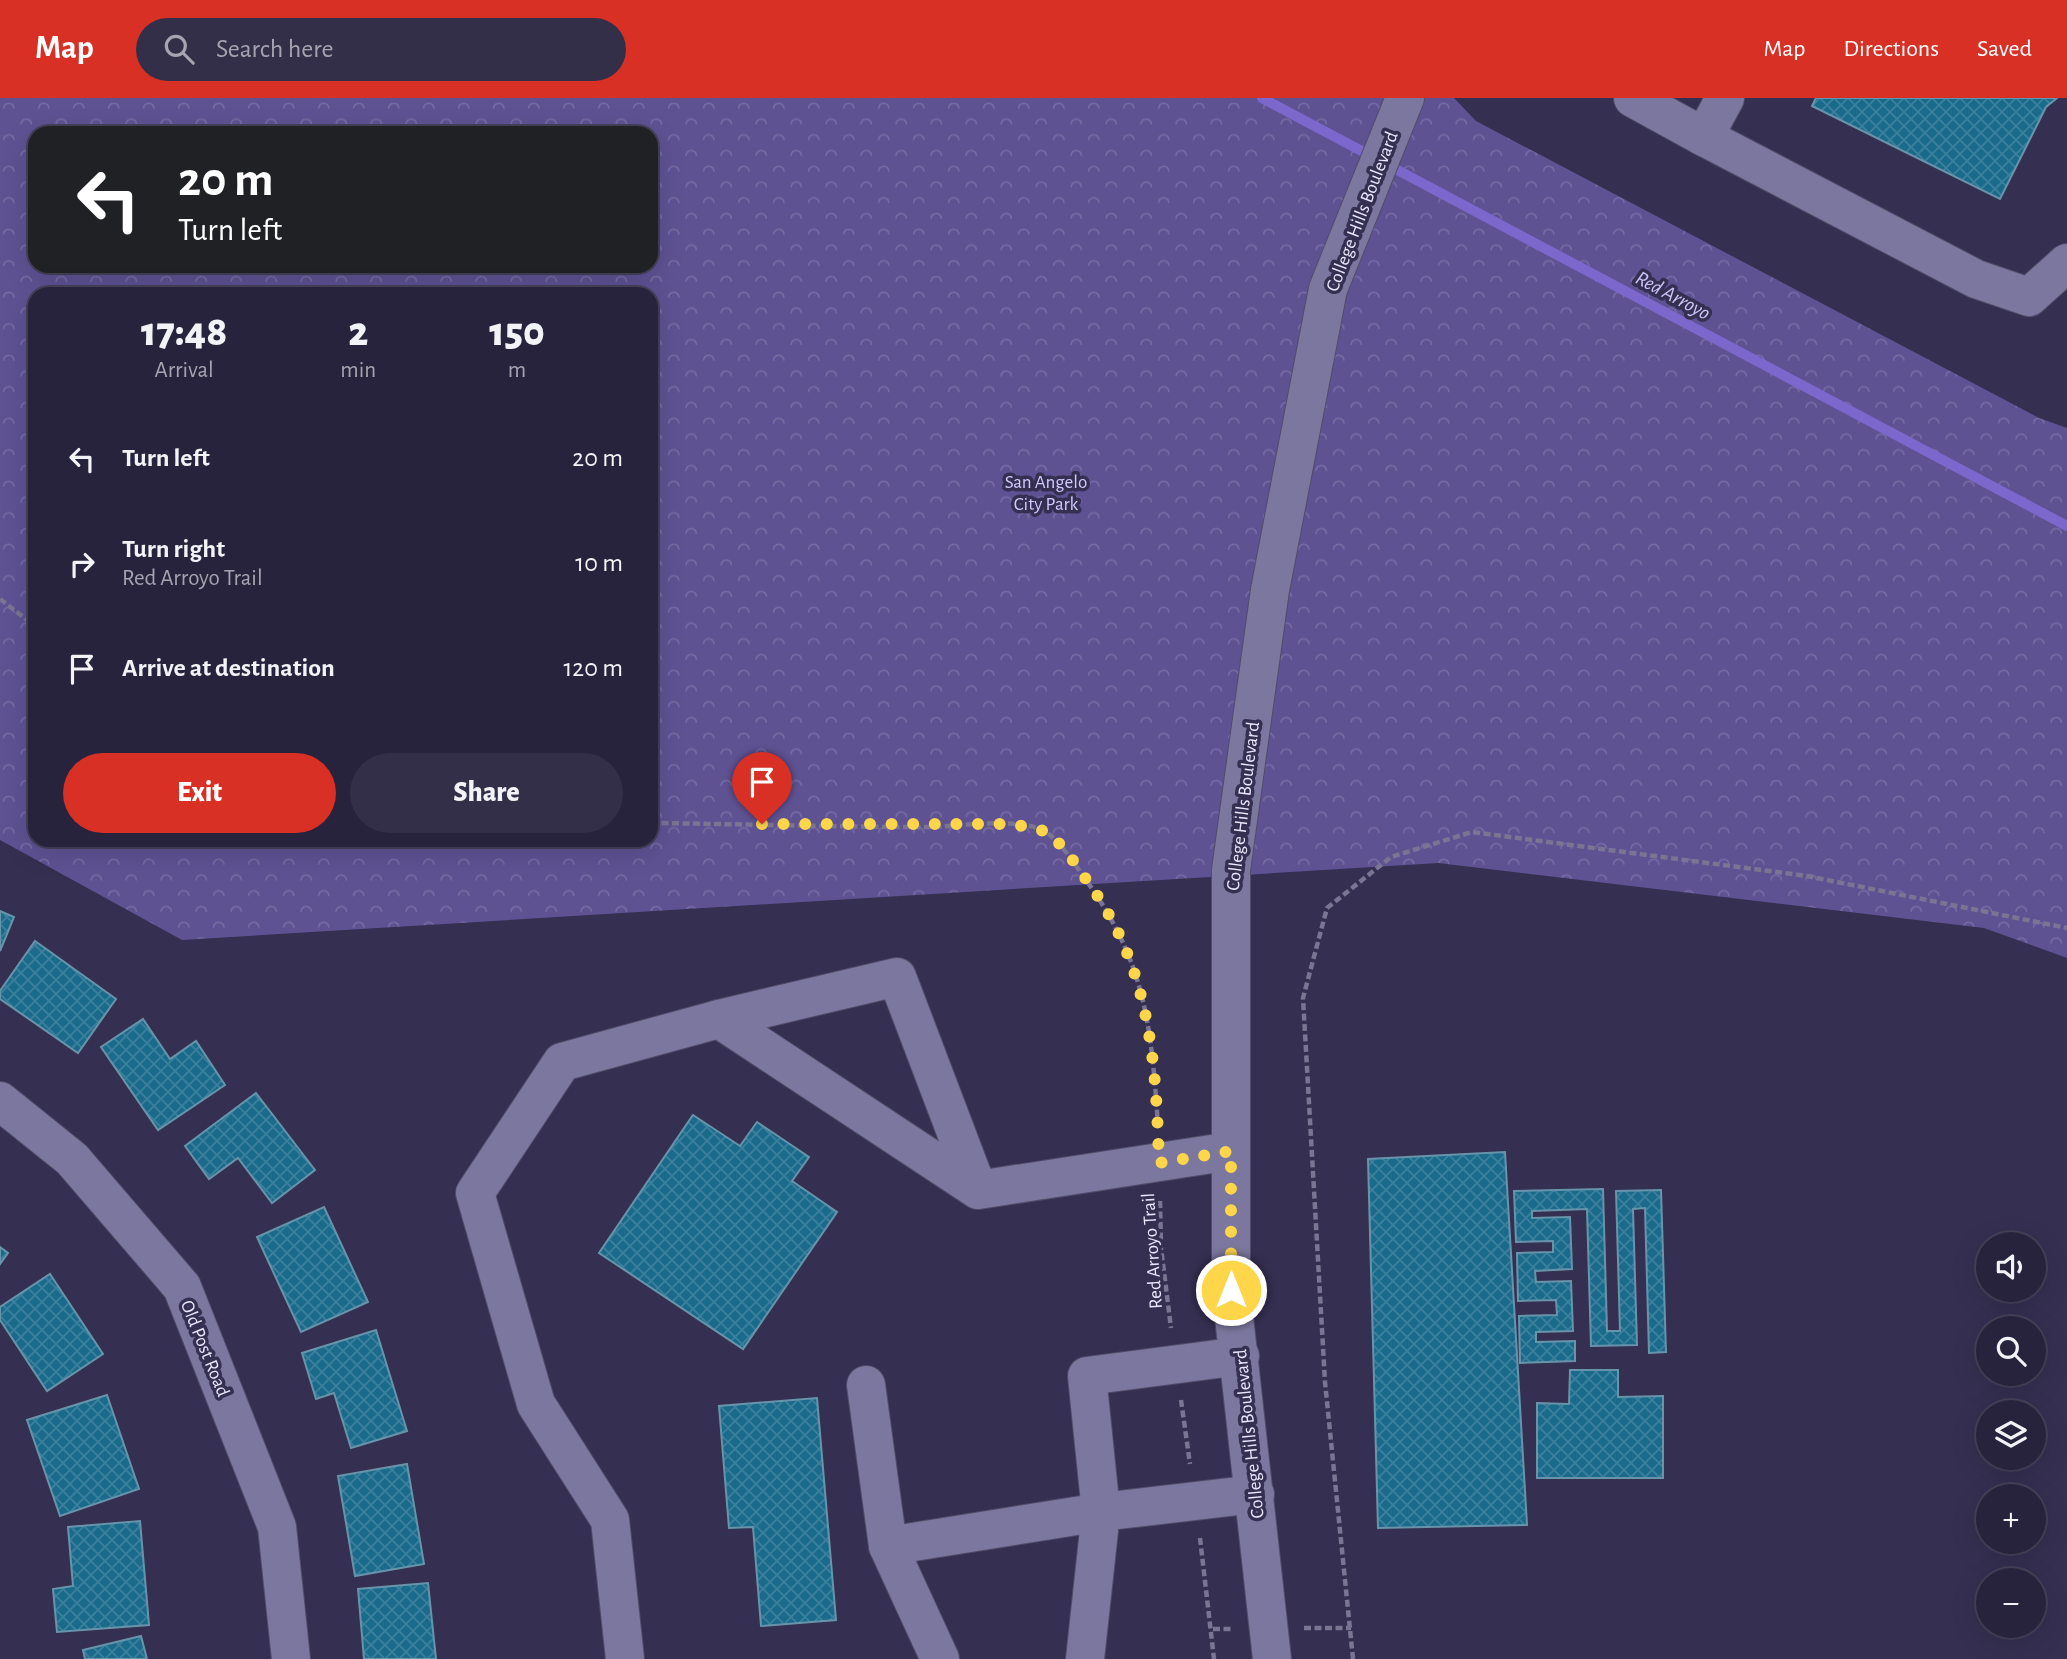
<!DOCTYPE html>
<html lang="en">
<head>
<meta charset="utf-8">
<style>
	:root { --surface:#28233d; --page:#342f48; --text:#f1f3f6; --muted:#a5a4b0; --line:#444057; --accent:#d93025 }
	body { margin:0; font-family:"Alegreya Sans",sans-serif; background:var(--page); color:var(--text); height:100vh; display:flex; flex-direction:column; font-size:26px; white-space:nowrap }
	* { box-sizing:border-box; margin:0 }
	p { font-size:23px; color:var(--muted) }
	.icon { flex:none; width:38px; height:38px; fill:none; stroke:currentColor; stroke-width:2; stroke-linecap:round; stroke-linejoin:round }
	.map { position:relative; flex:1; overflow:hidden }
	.details { position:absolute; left:28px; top:189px; width:630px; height:560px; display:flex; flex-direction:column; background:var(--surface); border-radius:21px; box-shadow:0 7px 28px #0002,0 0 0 2px var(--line) }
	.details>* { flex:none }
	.hud { position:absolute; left:28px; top:28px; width:630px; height:147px; border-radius:21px; box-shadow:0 7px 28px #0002,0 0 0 2px var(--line); background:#202124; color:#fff; overflow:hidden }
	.tools { position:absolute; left:1976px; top:1134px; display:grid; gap:14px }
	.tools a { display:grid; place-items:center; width:70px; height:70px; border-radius:50%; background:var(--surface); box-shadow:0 7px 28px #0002,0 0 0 2px var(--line); font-size:35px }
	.pin { position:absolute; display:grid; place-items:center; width:60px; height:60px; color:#fff; margin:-72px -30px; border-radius:50% 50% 50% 0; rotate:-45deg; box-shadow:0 0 7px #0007 }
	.pin .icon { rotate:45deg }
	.me { position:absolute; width:77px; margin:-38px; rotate:0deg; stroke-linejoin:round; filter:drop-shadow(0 0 5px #0008) }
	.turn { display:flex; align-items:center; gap:24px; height:147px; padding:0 35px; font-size:32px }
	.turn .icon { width:91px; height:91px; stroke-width:2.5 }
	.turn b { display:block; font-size:49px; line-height:60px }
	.eta { display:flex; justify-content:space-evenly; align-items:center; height:119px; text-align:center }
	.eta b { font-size:42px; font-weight:800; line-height:49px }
	.button { display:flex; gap:14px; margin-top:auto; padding:14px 35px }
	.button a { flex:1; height:80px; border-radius:42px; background:var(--accent); color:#fff; font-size:28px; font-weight:800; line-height:80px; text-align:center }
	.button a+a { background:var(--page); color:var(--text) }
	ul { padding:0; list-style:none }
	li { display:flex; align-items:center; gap:21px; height:105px; padding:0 35px }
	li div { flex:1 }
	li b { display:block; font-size:26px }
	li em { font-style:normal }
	header { display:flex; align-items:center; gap:42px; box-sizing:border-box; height:98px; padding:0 35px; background:var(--accent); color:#fff }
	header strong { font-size:33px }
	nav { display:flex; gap:38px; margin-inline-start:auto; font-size:24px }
	.search { width:490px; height:63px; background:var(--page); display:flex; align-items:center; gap:18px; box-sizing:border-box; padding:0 24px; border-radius:38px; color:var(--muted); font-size:26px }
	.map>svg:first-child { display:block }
</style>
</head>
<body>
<header>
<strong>Map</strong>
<div class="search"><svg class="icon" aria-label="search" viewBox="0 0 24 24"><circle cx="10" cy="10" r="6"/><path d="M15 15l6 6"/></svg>Search here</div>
<nav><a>Map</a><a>Directions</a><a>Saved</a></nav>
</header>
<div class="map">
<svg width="2067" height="1561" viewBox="0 0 2067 1561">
	<defs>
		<pattern id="forest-crowns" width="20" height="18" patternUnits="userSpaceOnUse" patternTransform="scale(1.75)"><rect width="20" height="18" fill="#5e5293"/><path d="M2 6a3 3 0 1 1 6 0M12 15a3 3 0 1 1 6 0" fill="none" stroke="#756ba3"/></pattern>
		<pattern id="building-cross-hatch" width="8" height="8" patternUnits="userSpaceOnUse" patternTransform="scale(1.75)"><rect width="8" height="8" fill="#1a6b8b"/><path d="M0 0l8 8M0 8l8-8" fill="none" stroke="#3b809c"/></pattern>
	</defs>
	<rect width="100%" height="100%" fill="#352f51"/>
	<!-- forest -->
	<path fill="url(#forest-crowns)" fill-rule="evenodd" d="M 0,0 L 1454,0 L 1476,23 L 2039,320 L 2067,330 L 2067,860 L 1984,830 L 1438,765 L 182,842 L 0,742 ZM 35,35 L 651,35 L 651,168 L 35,168 ZM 35,196 L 651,196 L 651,742 L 35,742 Z"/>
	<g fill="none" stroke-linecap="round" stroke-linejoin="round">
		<!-- stream -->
		<polyline stroke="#7c67cc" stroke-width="10" points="1262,0 2067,428"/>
	</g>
	<!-- building -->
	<g fill="url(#building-cross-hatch)" stroke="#6894ab" stroke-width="2">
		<polygon points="1816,0 2057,0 2046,9 2000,101 1812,8"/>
		<polygon points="0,813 14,819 0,853"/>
		<polygon points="35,843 116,901 78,955 0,901 0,893"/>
		<polygon points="143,921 170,961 196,943 225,987 158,1032 101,949"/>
		<polygon points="256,995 315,1072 272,1105 238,1060 209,1081 185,1048"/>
		<polygon points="693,1017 740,1048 757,1024 809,1059 792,1083 837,1114 743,1251 599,1155"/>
		<polygon points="1505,1054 1527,1427 1378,1430 1368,1061"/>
		<polygon points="1603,1091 1607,1233 1620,1233 1616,1093 1661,1092 1666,1254 1649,1255 1645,1110 1633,1111 1637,1247 1591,1248 1587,1111 1532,1113 1532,1120 1570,1119 1572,1171 1535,1173 1536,1184 1571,1183 1573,1233 1536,1234 1536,1244 1575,1243 1575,1263 1520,1265 1519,1218 1557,1217 1556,1202 1518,1203 1517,1155 1553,1154 1553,1143 1516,1144 1514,1093"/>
		<polygon points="324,1109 368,1204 301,1234 257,1139"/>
		<polygon points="0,1149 8,1155 0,1166"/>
		<polygon points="50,1176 103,1256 47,1293 0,1222 0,1209"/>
		<polygon points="376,1232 407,1333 351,1350 334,1295 316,1301 302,1255"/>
		<polygon points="1570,1272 1618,1272 1618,1299 1663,1298 1663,1380 1537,1380 1537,1305 1569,1306"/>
		<polygon points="107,1297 139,1391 60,1418 27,1322"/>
		<polygon points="817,1300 836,1522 761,1528 753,1429 729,1430 719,1308"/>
		<polygon points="407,1366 424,1466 355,1478 338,1378"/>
		<polygon points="140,1423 149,1527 57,1534 53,1491 73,1488 68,1429"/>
		<polygon points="428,1485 436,1561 364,1561 358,1491"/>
		<polygon points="141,1538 147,1561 85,1561 83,1552"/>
	</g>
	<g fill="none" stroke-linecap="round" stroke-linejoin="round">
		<!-- minor casing -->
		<g stroke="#524c6a" stroke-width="40">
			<g id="minor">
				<polyline points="1633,0 1704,39 1725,0"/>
				<polyline points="1704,39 1976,181 2029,199 2067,165"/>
				<polyline points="0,1003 72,1061 182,1189 277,1429 291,1561"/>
				<polyline points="978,1092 719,921 897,879 978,1092 1231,1053"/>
				<polyline points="866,1287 888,1448 940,1561"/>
				<polyline points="888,1448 1101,1414 1087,1278 1240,1258"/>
				<polyline points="625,1561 610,1422 536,1306 475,1095 562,964 719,921"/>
				<polyline points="1085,1561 1101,1414 1255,1396"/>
				<polyline points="1272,1561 1231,1192 1231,772 1270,492 1328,191 1405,0"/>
			</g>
		</g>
		<!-- path -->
		<g stroke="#797592" stroke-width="4.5" stroke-dasharray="7 3.5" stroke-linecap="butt">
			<polyline points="0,501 35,528"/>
			<path d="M 651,725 C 743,726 835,729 926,729 C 958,729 1014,719 1042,732 C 1058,740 1071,761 1081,775 C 1145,862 1151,923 1158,1028"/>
			<polyline points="1160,1103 1161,1150 1171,1230"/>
			<polyline points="1181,1302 1190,1366"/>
			<polyline points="1200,1440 1214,1561"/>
			<polyline points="1304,1530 1351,1530"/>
			<polyline points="1213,1531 1233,1531"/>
			<polyline points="1353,1561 1325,1284 1303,900 1327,810 1391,759 1472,734 1807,778 2067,830"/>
		</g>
		<!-- minor -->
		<use href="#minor" stroke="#7c779e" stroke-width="38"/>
	</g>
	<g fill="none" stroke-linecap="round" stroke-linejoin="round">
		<!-- route -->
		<path stroke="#ffd54a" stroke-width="12" stroke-dasharray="0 21.6" d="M 762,726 L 1010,726 C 1019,728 1032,728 1041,732 C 1060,740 1076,767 1088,784 C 1150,869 1156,962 1159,1065 L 1231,1053 L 1231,1192"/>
	</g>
	<g text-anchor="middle" stroke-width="7" stroke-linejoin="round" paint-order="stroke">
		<!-- street labels -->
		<g font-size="19" fill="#e9e7fd" stroke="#352f51">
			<text transform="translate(1361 113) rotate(-69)" y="7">College Hills Boulevard</text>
			<text transform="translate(1242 708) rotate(-83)" y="7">College Hills Boulevard</text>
			<text transform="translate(1151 1153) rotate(-94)" y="7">Red Arroyo Trail</text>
			<text transform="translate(206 1250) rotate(68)" y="7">Old Post Road</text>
			<text transform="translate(1248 1336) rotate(-96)" y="7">College Hills Boulevard</text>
		</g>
		<!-- park labels -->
		<g font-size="19" fill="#d1caff" stroke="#352f51">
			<text x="1046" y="390">San Angelo<tspan x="1046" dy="22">City Park</tspan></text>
		</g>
		<!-- water labels -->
		<g font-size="21" font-style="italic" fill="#cbc4f8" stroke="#352f51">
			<text transform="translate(1673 197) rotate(28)" y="7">Red Arroyo</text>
		</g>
	</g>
</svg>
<div class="tools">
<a><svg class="icon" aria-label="sound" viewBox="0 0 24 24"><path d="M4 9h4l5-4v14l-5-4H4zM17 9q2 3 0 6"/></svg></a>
<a><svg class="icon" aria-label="search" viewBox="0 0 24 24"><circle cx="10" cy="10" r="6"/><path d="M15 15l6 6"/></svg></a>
<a><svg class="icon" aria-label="layers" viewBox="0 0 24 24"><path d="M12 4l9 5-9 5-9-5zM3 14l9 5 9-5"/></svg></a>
<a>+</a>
<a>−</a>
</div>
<div class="pin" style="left:762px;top:726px;background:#d93025"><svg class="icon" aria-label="arrive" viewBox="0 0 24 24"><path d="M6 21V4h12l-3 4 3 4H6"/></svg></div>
<svg class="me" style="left:1231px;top:1192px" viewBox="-20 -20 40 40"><circle r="17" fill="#ffd54a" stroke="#fff" stroke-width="3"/><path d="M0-11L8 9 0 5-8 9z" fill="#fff"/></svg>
<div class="hud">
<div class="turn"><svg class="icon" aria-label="left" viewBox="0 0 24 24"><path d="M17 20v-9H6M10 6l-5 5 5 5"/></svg><div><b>20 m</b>Turn left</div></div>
</div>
<section class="details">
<div class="eta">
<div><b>17:48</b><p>Arrival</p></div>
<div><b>2</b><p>min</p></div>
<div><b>150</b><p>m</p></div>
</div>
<ul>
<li><svg class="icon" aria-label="left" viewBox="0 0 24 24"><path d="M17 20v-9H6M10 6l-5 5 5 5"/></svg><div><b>Turn left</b></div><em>20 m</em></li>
<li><svg class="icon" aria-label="right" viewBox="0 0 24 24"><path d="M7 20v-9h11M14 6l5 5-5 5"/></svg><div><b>Turn right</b><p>Red Arroyo Trail</p></div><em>10 m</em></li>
<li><svg class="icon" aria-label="arrive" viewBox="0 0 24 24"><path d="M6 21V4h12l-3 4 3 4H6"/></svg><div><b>Arrive at destination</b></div><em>120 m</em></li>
</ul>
<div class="button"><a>Exit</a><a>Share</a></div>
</section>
</div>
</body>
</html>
